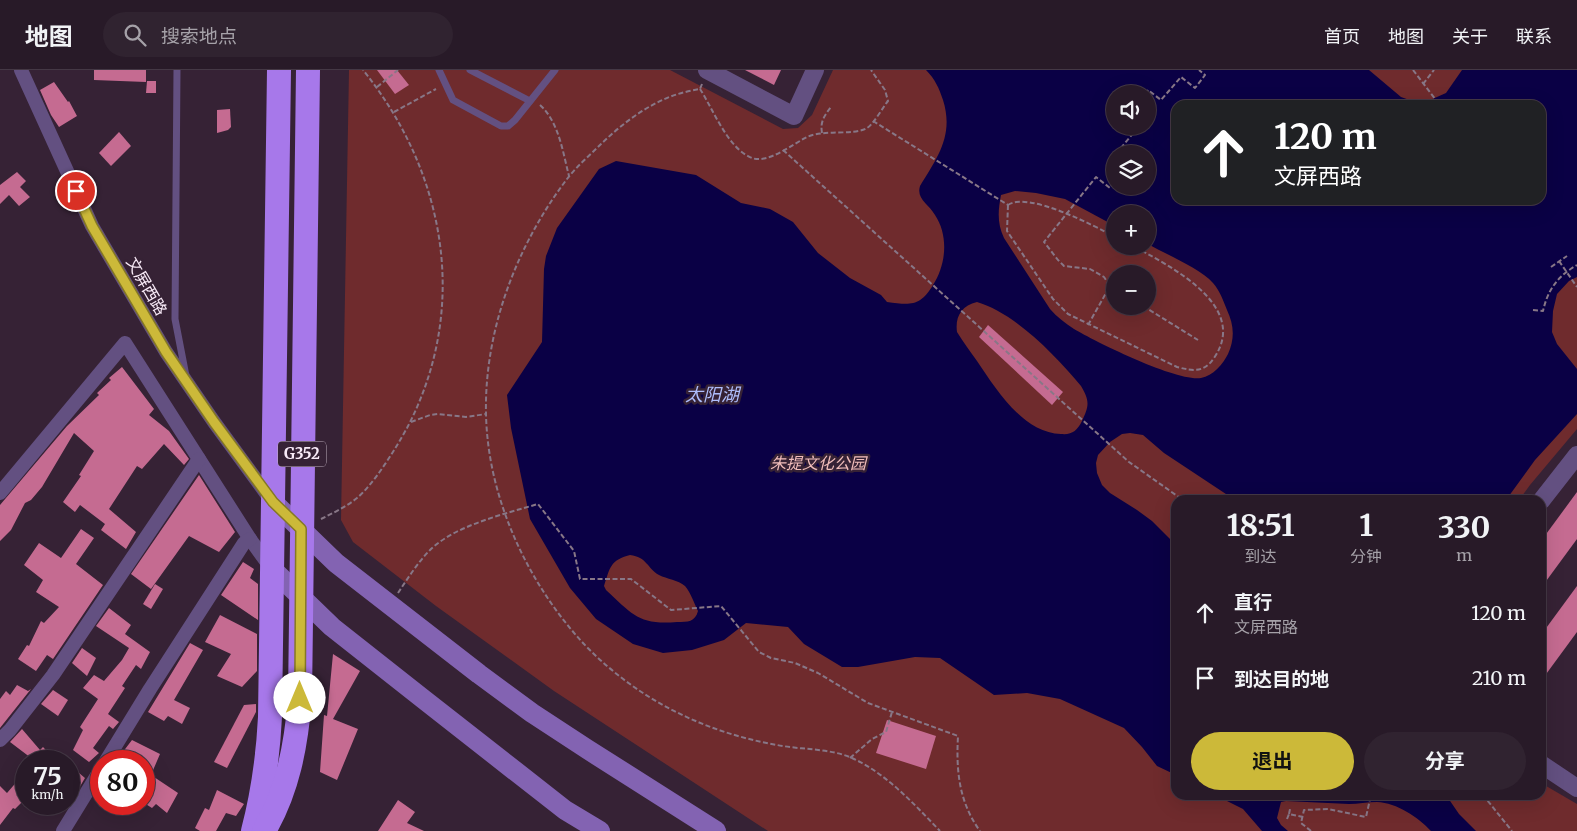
<!DOCTYPE html>
<html lang="zh">
<head>
<meta charset="utf-8">
<style>
	:root { --surface:#281a28; --page:#302330; --text:#f1f3f6; --muted:#a5a1a8; --line:#443845; --accent:#ccb939 }
	body { margin:0; font-family:Merriweather,"Noto Sans SC",serif; background:var(--page); color:var(--text); height:100vh; display:flex; flex-direction:column; font-size:19px; white-space:nowrap }
	* { box-sizing:border-box; margin:0 }
	p { font-size:16px; color:var(--muted) }
	.icon { flex:none; width:28px; height:28px; fill:none; stroke:currentColor; stroke-width:2; stroke-linecap:round; stroke-linejoin:round }
	.map { position:relative; flex:1; overflow:hidden }
	.side { position:absolute; left:1171px; top:425px; width:375px; height:305px; display:flex; flex-direction:column; background:var(--surface); border-radius:15px; box-shadow:0 5px 20px #0002,0 0 0 1px var(--line) }
	.side>* { flex:none }
	.banner { position:absolute; left:1171px; top:30px; width:375px; height:105px; border-radius:15px; box-shadow:0 5px 20px #0002,0 0 0 1px var(--line); background:#202124; color:#fff; overflow:hidden }
	.controls { position:absolute; left:1106px; top:15px; display:grid; gap:10px }
	.controls a { display:grid; place-items:center; width:50px; height:50px; border-radius:50%; background:var(--surface); box-shadow:0 5px 20px #0002,0 0 0 1px var(--line); font-size:25px }
	.speed { position:absolute; left:15px; top:680px; display:flex; gap:10px; font-size:25px; font-weight:700; text-align:center }
	.speed>* { display:grid; place-content:center; width:65px; height:65px; border-radius:50%; background:var(--surface); box-shadow:0 5px 20px #0002,0 0 0 1px var(--line); line-height:1 }
	.speed small { font-size:12px; font-weight:400 }
	.speed .limit { border:8px solid #d22; background:#fff; color:#111 }
	.pin { position:absolute; display:grid; place-items:center; width:42px; height:42px; color:#fff; margin:-21px; border:2px solid #fff; border-radius:50%; box-shadow:0 1px 5px #0007 }
	.me { position:absolute; width:55px; margin:-28px; rotate:0deg; stroke-linejoin:round; filter:drop-shadow(0 0 4px #0008) }
	.turn { display:flex; align-items:center; gap:18px; height:105px; padding:0 20px; font-size:22px }
	.turn .icon { width:65px; height:65px; stroke-width:2.5 }
	.turn b { display:block; font-size:35px; line-height:42px }
	.eta { display:flex; justify-content:space-evenly; align-items:center; height:85px; text-align:center }
	.eta b { font-size:30px; font-weight:700; line-height:35px }
	.cta { display:flex; gap:10px; margin-top:auto; padding:10px 20px }
	.cta a { flex:1; height:58px; border-radius:30px; background:var(--accent); color:#111; font-size:20px; font-weight:700; line-height:58px; text-align:center }
	.cta a+a { background:var(--page); color:var(--text) }
	ul { padding:0; list-style:none }
	li { display:flex; align-items:center; gap:15px; height:65px; padding:0 20px }
	li div { flex:1 }
	li b { display:block; font-size:19px }
	li em { font-style:normal }
	header { display:flex; align-items:center; gap:30px; box-sizing:border-box; height:70px; padding:0 25px; background:var(--surface); border-bottom:1px solid var(--line) }
	header strong { font-size:24px }
	nav { display:flex; gap:28px; margin-inline-start:auto; font-size:18px }
	.search { width:350px; height:45px; background:var(--page); display:flex; align-items:center; gap:12px; box-sizing:border-box; padding:0 18px; border-radius:28px; color:var(--muted); font-size:19px }
	.map>svg:first-child { display:block }
</style>
</head>
<body>
<header>
<strong>地图</strong>
<div class="search"><svg class="icon" aria-label="search" viewBox="0 0 24 24"><circle cx="10" cy="10" r="6"/><path d="M15 15l6 6"/></svg>搜索地点</div>
<nav><a>首页</a><a>地图</a><a>关于</a><a>联系</a></nav>
</header>
<div class="map">
<svg width="1577" height="761" viewBox="0 0 1577 761">
	<rect width="100%" height="100%" fill="#362235"/>
	<!-- green -->
	<path fill="#6f2b2d" fill-rule="evenodd" d="M 349,0 L 670,0 L 783,59 L 798,58 L 812,45 L 833,0 L 1577,0 L 1577,359 L 1530,415 L 1519,430 L 1176,430 L 1176,725 L 1541,725 L 1541,713 L 1577,734 L 1577,761 L 768,761 L 554,621 L 436,536 L 353,472 L 341,450 ZM 1115,24 L 1148,24 L 1148,56 L 1115,56 ZM 1176,35 L 1541,35 L 1541,130 L 1176,130 ZM 1115,84 L 1148,84 L 1148,116 L 1115,116 ZM 1115,144 L 1148,144 L 1148,176 L 1115,176 ZM 1115,204 L 1148,204 L 1148,236 L 1115,236 Z"/>
	<!-- water -->
	<g fill="#0a0045" fill-rule="evenodd">
		<path d="M 926,0 L 1369,0 L 1401,27 L 1415,32 L 1428,31 L 1446,23 L 1462,0 L 1577,0 L 1577,207 L 1569,211 L 1557,224 L 1553,241 L 1552,262 L 1557,274 L 1577,299 L 1577,344 L 1535,390 L 1506,430 L 1235,430 L 1164,383 L 1143,365 L 1130,363 L 1122,364 L 1110,372 L 1098,385 L 1096,393 L 1097,403 L 1102,415 L 1110,423 L 1137,440 L 1152,451 L 1171,470 L 1176,479 L 1176,705 L 1157,696 L 1142,677 L 1124,658 L 1060,629 L 1027,623 L 994,625 L 940,588 L 915,587 L 858,597 L 842,597 L 804,574 L 788,557 L 746,553 L 724,570 L 692,580 L 663,583 L 633,574 L 596,549 L 570,518 L 530,449 L 511,358 L 507,325 L 542,272 L 544,199 L 546,186 L 557,158 L 599,99 L 616,91 L 696,105 L 741,133 L 770,139 L 793,152 L 818,183 L 850,208 L 881,225 L 887,232 C 910,235 920,237 933,215 C 946,195 949,166 935,145 C 929,134 916,129 920,116 C 938,87 954,65 943,30 C 939,18 935,9 926,0 ZM 1115,24 L 1148,24 L 1148,56 L 1115,56 ZM 1176,35 L 1541,35 L 1541,130 L 1176,130 ZM 1115,84 L 1148,84 L 1148,116 L 1115,116 ZM 1015,121 L 1036,123 L 1065,129 L 1115,156 L 1115,144 L 1148,144 L 1148,174 C 1165,184 1200,198 1213,213 C 1220,221 1223,230 1227,240 C 1234,255 1235,268 1228,284 C 1223,294 1213,306 1201,308 C 1177,312 1096,272 1074,259 C 1065,253 1057,247 1050,239 L 1004,168 C 997,153 998,141 1001,125 ZM 977,232 C 1015,243 1056,286 1081,316 C 1090,331 1089,336 1082,351 C 1077,361 1072,365 1061,364 C 1023,363 996,319 977,291 C 970,281 963,272 957,262 C 955,247 961,236 977,232 ZM 630,485 C 647,487 647,498 659,505 C 667,509 678,510 685,516 C 691,523 694,533 698,541 C 695,552 688,552 677,552 C 639,555 633,545 606,520 L 604,516 C 610,498 610,490 630,485 Z"/>
		<path d="M 1215,725 L 1446,725 L 1459,744 L 1476,761 L 1431,761 C 1418,747 1397,733 1377,732 C 1367,732 1358,734 1349,734 C 1328,733 1307,732 1286,731 L 1281,732 L 1277,748 L 1281,755 L 1288,761 L 1262,761 L 1243,739 Z"/>
	</g>
	<!-- building -->
	<g fill="#c56b91">
		<polygon points="94,0 146,0 146,12 94,10"/>
		<polygon points="377,0 397,0 409,15 395,24"/>
		<polygon points="745,0 781,0 774,15"/>
		<polygon points="147,11 156,11 156,23 146,23"/>
		<polygon points="54,12 68,32 69,31 77,46 59,57 51,45 40,20"/>
		<polygon points="230,39 231,57 228,60 217,63 217,40"/>
		<polygon points="119,62 131,76 111,96 99,83"/>
		<polygon points="17,102 26,111 20,117 30,127 19,136 9,125 0,134 0,115"/>
		<polygon points="988,255 1063,322 1052,335 979,267"/>
		<polygon points="122,297 154,339 149,345 169,361 189,389 184,395 164,374 142,399 137,396 109,439 136,462 126,479 101,460 105,454 80,435 75,442 63,432 81,406 79,405 94,381 74,363 42,417 31,430 25,433 11,460 0,471 0,435 67,356 99,325 97,323 111,310 109,308"/>
		<polygon points="199,405 235,462 219,482 189,466 151,519 131,504"/>
		<polygon points="1577,422 1577,469 1541,518 1541,471"/>
		<polygon points="81,459 94,468 76,494 103,515 53,589 47,585 36,601 18,589 27,575 29,576 41,551 44,553 59,537 36,522 43,510 24,495 39,473 61,488"/>
		<polygon points="243,492 254,499 250,508 258,514 258,550 221,525"/>
		<polygon points="155,514 163,519 151,539 143,534"/>
		<polygon points="1577,516 1577,562 1541,611 1541,565"/>
		<polygon points="109,538 131,555 125,564 150,582 141,599 136,595 122,616 125,618 108,644 119,652 113,659 109,656 93,678 99,683 89,692 73,680 83,660 80,657 98,629 83,618 94,605 104,611 122,590 129,578 96,556"/>
		<polygon points="220,545 257,564 257,601 242,617 217,606 231,584 205,572"/>
		<polygon points="190,573 203,580 174,630 190,638 182,654 168,646 164,651 148,642"/>
		<polygon points="82,578 96,588 87,606 72,593"/>
		<polygon points="333,584 360,601 333,649 358,659 337,710 320,702 324,645 327,646"/>
		<polygon points="17,615 28,621 31,619 0,658 0,629 6,621 10,625"/>
		<polygon points="53,620 68,630 58,646 41,634"/>
		<polygon points="256,634 256,642 227,698 214,692 244,635"/>
		<polygon points="887,650 936,666 926,699 876,683"/>
		<polygon points="22,659 40,680 43,677 56,691 35,691 10,672"/>
		<polygon points="132,670 160,684 151,705 178,723 167,743 156,734 152,738 144,733 144,691 116,691"/>
		<polygon points="26,701 26,728 15,739 13,738 0,755 0,716 7,723"/>
		<polygon points="69,702 74,708 79,703 85,708 72,730 69,727"/>
		<polygon points="217,720 244,734 236,746 226,743 216,761 200,761 195,758 205,738 209,740"/>
		<polygon points="398,730 415,742 407,753 424,761 378,761"/>
	</g>
	<g fill="none" stroke-linecap="round" stroke-linejoin="round">
		<!-- path -->
		<g stroke="#887787" stroke-width="2" stroke-dasharray="5 2.5" stroke-linecap="butt">
			<polyline points="1413,0 1436,30"/>
			<path d="M 702,14 L 700,19 C 693,20 685,22 678,24 C 649,33 623,53 601,74 C 590,85 577,96 567,109 C 510,184 475,285 489,380 C 499,450 535,521 583,573 C 635,628 703,662 777,675 C 802,680 829,678 852,688 C 887,704 914,734 940,761"/>
			<polyline points="1423,14 1434,0"/>
			<polyline points="377,17 398,0"/>
			<path d="M 700,19 C 713,39 728,79 752,88 C 768,94 793,74 807,67 C 825,59 853,66 867,58 C 873,55 883,37 888,31 L 885,20 L 871,0"/>
			<polyline points="1145,24 1148,20 1161,30 1181,7 1195,18 1205,5 1199,0"/>
			<path d="M 540,35 C 559,52 563,83 569,106"/>
			<polyline points="1148,40 1150,42 1148,45"/>
			<polyline points="394,42 436,19"/>
			<polyline points="873,51 1008,135"/>
			<path d="M 822,63 C 820,52 824,46 831,37"/>
			<polyline points="783,80 1129,392 1183,430"/>
			<polyline points="1116,84 1139,56"/>
			<polyline points="1115,85 1108,94 1115,101"/>
			<path d="M 1008,135 L 1007,161 L 1053,229 L 1068,244 L 1177,297 C 1193,301 1204,303 1214,288 C 1250,236 1170,196 1133,176"/>
			<path d="M 1008,135 C 1028,121 1095,156 1115,167"/>
			<polyline points="1559,191 1577,217"/>
			<polyline points="1551,197 1567,186"/>
			<polyline points="1110,216 1104,207 1090,199 1064,196 1058,190 1044,172 1096,107 1110,118 1115,111"/>
			<polyline points="1143,236 1198,270"/>
			<path d="M 1533,240 L 1543,241 C 1548,219 1558,206 1577,195"/>
			<polyline points="1088,255 1110,216 1115,219"/>
			<polyline points="411,352 430,345 438,344 466,347 486,344"/>
			<path d="M 321,449 C 333,443 346,437 357,428 C 374,414 396,378 407,358 C 470,238 446,103 363,0"/>
			<path d="M 398,523 C 408,508 418,492 431,479 C 457,455 504,444 538,434 L 574,481 L 580,509 L 631,509 L 671,540 L 721,536 L 759,582 L 771,588 L 795,593 L 818,603 L 868,633 L 958,666 C 956,701 959,732 980,761"/>
			<polyline points="850,688 872,669 886,662 892,642"/>
			<polyline points="1483,725 1512,761"/>
			<polyline points="1289,744 1290,739"/>
			<polyline points="1287,749 1289,744 1303,747"/>
			<polyline points="1311,761 1301,753 1304,740 1328,739 1366,747 1371,725"/>
		</g>
		<!-- service -->
		<g stroke="#635081" stroke-width="7">
			<polyline points="177,0 175,249 186,306"/>
			<polyline points="439,0 453,30 501,56 508,56 515,50 555,0"/>
			<polyline points="470,0 530,31"/>
		</g>
		<!-- minor -->
		<g stroke="#635081" stroke-width="14">
			<polyline points="21,0 92,156 166,282 214,352 271,430"/>
			<polyline points="0,423 125,273 250,469 271,498"/>
			<polyline points="0,670 10,660 53,605 199,389"/>
			<polyline points="106,691 150,619 244,473 250,469"/>
			<polyline points="63,761 101,699"/>
		</g>
		<!-- tertiary -->
		<g stroke="#635081" stroke-width="18">
			<polyline points="707,0 794,46 815,0"/>
			<polyline points="1541,431 1577,385"/>
			<polyline points="1541,694 1577,718"/>
		</g>
		<!-- secondary -->
		<g stroke="#8363b2" stroke-width="20">
			<polyline points="273,432 336,493 479,604 532,643 587,679 716,761"/>
			<polyline points="271,498 332,557 422,628 565,740 600,761"/>
		</g>
		<!-- trunk -->
		<g stroke="#a778ea" stroke-width="24">
			<path d="M 253,761 C 263,723 268,686 270,647 L 279,0"/>
			<path d="M 264,761 C 288,720 296,676 300,628 L 308,0"/>
		</g>
	</g>
	<g fill="none" stroke-linecap="round" stroke-linejoin="round">
		<!-- route casing -->
		<g stroke="#857825" stroke-width="12">
			<polyline id="route" points="76,121 92,156 166,282 214,352 273,432 301,459 300,628"/>
		</g>
		<!-- route -->
		<use href="#route" stroke="#ccb939" stroke-width="9"/>
	</g>
	<g text-anchor="middle" stroke-width="5" stroke-linejoin="round" paint-order="stroke">
		<!-- shield labels -->
		<rect fill="#362235" stroke="#beafbe" stroke-width="1" x="278" y="371.5" width="48" height="25" rx="4"/>
		<g font-size="15" font-weight="bold" fill="#f9ebf8">
			<text x="302" y="389">G352</text>
		</g>
		<!-- street labels -->
		<g font-size="16" fill="#f9ebf8" stroke="#362235">
			<text transform="translate(147 216) rotate(60)" y="6">文屏西路</text>
		</g>
		<!-- park labels -->
		<g font-size="16" font-style="italic" fill="#f1bdbb" stroke="#362235">
			<text x="818" y="399">朱提文化公园</text>
		</g>
		<!-- water labels -->
		<g font-size="18" font-style="italic" fill="#afbdfc" stroke="#362235">
			<text x="712" y="331">太阳湖</text>
		</g>
	</g>
</svg>
<div class="controls">
<a><svg class="icon" aria-label="sound" viewBox="0 0 24 24"><path d="M4 9h4l5-4v14l-5-4H4zM17 9q2 3 0 6"/></svg></a>
<a><svg class="icon" aria-label="layers" viewBox="0 0 24 24"><path d="M12 4l9 5-9 5-9-5zM3 14l9 5 9-5"/></svg></a>
<a>+</a>
<a>−</a>
</div>
<div class="speed"><div>75<small>km/h</small></div><div class="limit">80</div></div>
<div class="pin" style="left:76px;top:121px;background:#d93025"><svg class="icon" aria-label="arrive" viewBox="0 0 24 24"><path d="M6 21V4h12l-3 4 3 4H6"/></svg></div>
<svg class="me" style="left:300px;top:628px" viewBox="-20 -20 40 40"><circle r="19" fill="#fff"/><path d="M0-13L10 11 0 6-10 11z" fill="#ccb939"/></svg>
<div class="banner">
<div class="turn"><svg class="icon" aria-label="ahead" viewBox="0 0 24 24"><path d="M12 20V5M6 11l6-6 6 6"/></svg><div><b>120 m</b>文屏西路</div></div>
</div>
<section class="side">
<div class="eta">
<div><b>18:51</b><p>到达</p></div>
<div><b>1</b><p>分钟</p></div>
<div><b>330</b><p>m</p></div>
</div>
<ul>
<li><svg class="icon" aria-label="ahead" viewBox="0 0 24 24"><path d="M12 20V5M6 11l6-6 6 6"/></svg><div><b>直行</b><p>文屏西路</p></div><em>120 m</em></li>
<li><svg class="icon" aria-label="arrive" viewBox="0 0 24 24"><path d="M6 21V4h12l-3 4 3 4H6"/></svg><div><b>到达目的地</b></div><em>210 m</em></li>
</ul>
<div class="cta"><a>退出</a><a>分享</a></div>
</section>
</div>
</body>
</html>
